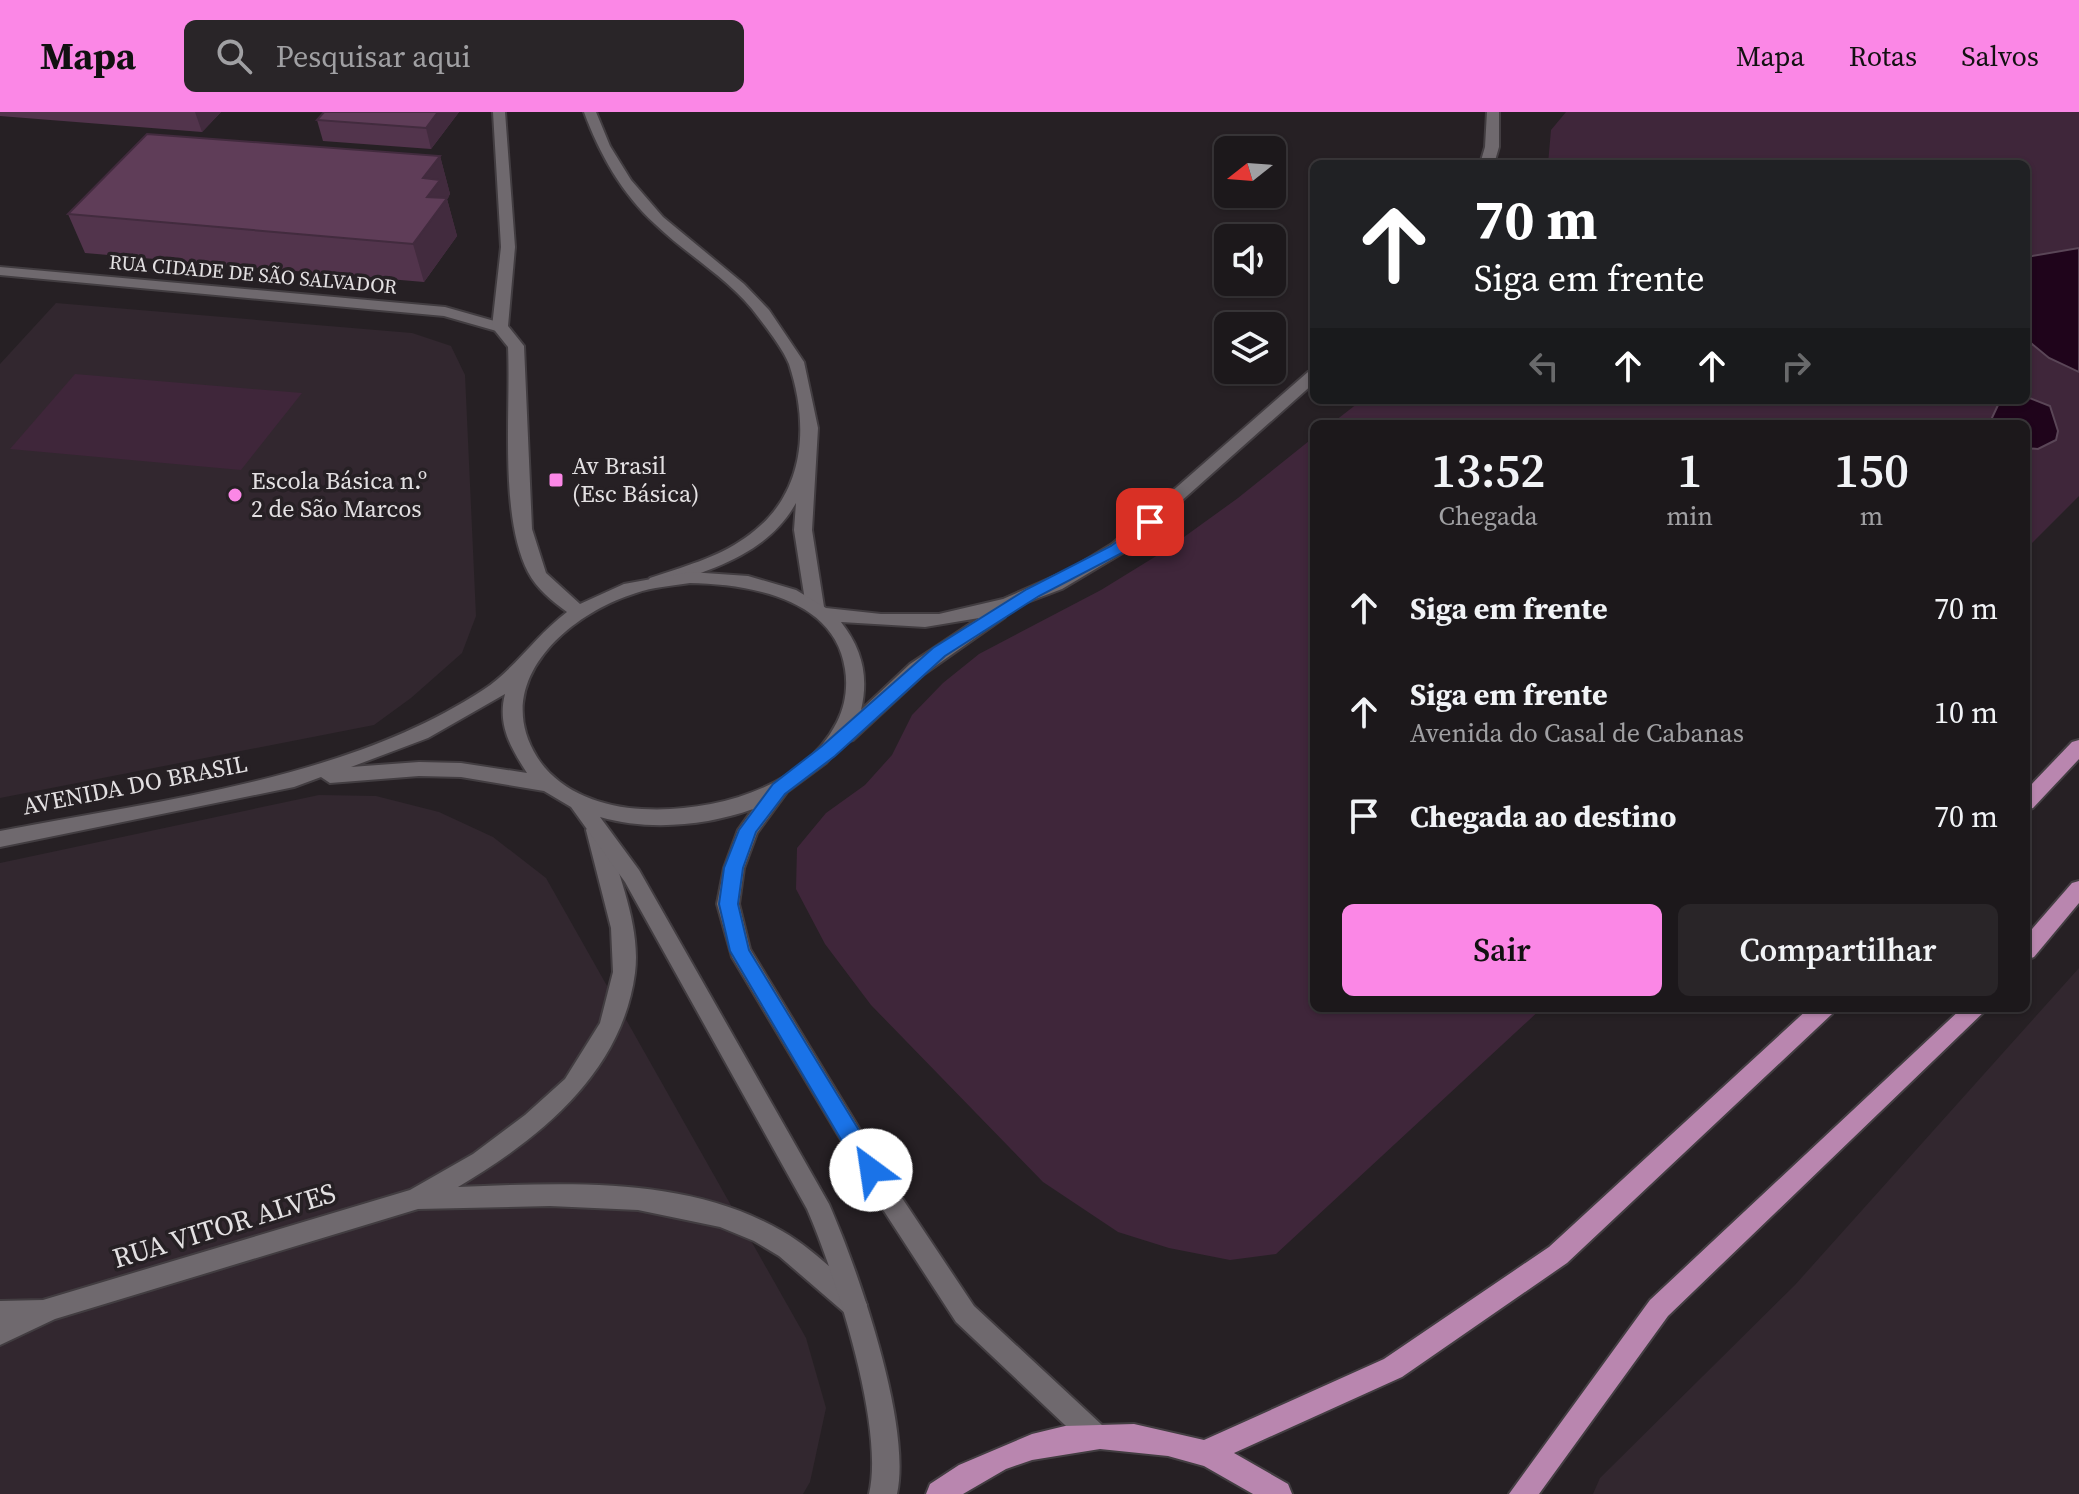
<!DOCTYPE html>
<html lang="pt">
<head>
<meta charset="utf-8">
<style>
	:root { --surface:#1c181b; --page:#292528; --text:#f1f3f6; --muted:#a0a0a3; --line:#3a373a; --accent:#fb87e6 }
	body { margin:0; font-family:"Source Serif 4",serif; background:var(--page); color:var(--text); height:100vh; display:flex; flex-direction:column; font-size:30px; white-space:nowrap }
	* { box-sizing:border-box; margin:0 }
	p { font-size:26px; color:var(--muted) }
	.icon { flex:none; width:44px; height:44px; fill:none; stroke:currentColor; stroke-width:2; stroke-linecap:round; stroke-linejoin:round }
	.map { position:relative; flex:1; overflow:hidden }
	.details { position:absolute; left:1310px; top:308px; width:720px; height:592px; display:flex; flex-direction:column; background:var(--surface); border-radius:12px; box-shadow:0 2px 6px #0004,0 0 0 2px var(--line) }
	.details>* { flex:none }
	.guide { position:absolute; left:1310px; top:48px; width:720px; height:244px; border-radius:12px; box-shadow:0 2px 6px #0004,0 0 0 2px var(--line); background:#202124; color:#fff; overflow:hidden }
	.needle { width:52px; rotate:253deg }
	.tools { position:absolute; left:1214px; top:24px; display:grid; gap:16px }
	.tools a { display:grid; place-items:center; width:72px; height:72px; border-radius:12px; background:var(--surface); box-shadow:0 2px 6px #0004,0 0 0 2px var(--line); font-size:40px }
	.pin { position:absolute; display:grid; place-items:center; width:68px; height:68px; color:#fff; margin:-34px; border-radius:16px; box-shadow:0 4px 12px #0006 }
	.me { position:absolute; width:88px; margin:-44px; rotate:329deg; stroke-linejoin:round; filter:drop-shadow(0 0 6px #0008) }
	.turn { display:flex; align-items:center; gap:28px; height:168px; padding:0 32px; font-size:36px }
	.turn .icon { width:104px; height:104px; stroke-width:2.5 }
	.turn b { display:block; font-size:56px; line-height:68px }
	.lanes { display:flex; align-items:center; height:76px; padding:0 32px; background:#0003; justify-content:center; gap:40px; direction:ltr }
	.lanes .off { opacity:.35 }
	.eta { display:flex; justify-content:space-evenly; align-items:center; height:136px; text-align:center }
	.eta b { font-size:48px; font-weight:600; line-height:56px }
	.primary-button { display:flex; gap:16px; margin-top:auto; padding:16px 32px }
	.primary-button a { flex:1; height:92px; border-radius:12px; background:var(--accent); color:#111; font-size:32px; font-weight:600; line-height:92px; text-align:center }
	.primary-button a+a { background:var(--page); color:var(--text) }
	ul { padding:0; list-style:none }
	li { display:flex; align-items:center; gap:24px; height:104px; padding:0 32px }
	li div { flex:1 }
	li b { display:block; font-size:30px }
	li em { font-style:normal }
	header { display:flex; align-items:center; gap:48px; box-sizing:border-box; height:112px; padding:0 40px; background:var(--accent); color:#111 }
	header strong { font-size:38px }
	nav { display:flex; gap:44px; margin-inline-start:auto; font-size:28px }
	.search { width:560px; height:72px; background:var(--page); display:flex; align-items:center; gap:20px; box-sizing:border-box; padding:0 28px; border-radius:12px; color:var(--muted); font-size:30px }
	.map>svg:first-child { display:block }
</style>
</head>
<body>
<header>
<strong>Mapa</strong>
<div class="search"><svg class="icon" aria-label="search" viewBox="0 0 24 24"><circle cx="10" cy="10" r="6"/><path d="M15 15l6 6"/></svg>Pesquisar aqui</div>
<nav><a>Mapa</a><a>Rotas</a><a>Salvos</a></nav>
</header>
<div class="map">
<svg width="2079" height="1382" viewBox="0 0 2079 1382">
	<rect width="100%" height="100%" fill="#262024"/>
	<!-- built -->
	<g fill="#32272f">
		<polygon points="56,191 412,221 451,234 465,263 476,504 462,541 411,586 374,613 0,686 0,252"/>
		<polygon points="319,683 376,684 439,700 493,725 546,766 806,1226 826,1296 810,1370 803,1382 0,1382 0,751"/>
		<polygon points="2079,856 2079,1382 1593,1382 1600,1366 1795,1173"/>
	</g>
	<!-- green -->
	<g fill="#3f263a">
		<polygon points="1566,0 2079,0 2079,384 2026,437 2026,312 1331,312 1362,288 2026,288 2026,52 1548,52 1551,18"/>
		<polygon points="75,262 302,281 241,358 10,337"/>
		<polygon points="1314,325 1314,896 1542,896 1276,1142 1230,1148 1169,1136 1118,1120 1043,1070 871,893 825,832 796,777 797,736 826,701 865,673 892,643 912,603 943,571 979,542 1101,478 1166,438 1238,386"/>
	</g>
	<!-- water -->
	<g fill="#1f041b" stroke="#5a4657" stroke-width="2">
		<polygon points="2079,136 2079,260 2049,246 2026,227 2026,145"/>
		<polygon points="2027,285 2050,294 2058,319 2056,328 2038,337 2026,336 2026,312 1990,310 1999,291 2026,288"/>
	</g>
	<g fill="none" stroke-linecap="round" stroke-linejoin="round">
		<!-- street casing -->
		<g stroke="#423d41" stroke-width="4">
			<g id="street">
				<path d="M 584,0 L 596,0 L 610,34 L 631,68 L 663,105 L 744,172 L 769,198 L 804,250 L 818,316 L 812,418 L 824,495 L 821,499 L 815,501 L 806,495 L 794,418 L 796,391 C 768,441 714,457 662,474 L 650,474 L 647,470 L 650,466 C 682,455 717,446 745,426 C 805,385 810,316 789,252 C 783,237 769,219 759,206 C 732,168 688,144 655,112 C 622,82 599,41 584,0 Z"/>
				<polygon points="0,155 445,195 505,212 508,215 500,220 444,204 0,163"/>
				<path d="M 596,710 L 603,713 L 606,718 C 618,763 641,814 635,861 C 622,961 539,1027 458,1075 C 564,1071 686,1063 782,1119 C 812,1136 837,1162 863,1185 L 867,1193 L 863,1201 L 854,1205 L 845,1201 L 779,1144 L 754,1129 L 720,1115 L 638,1098 L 550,1094 L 418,1097 L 55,1207 L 0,1233 L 0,1189 L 43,1188 L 410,1078 L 473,1042 L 525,1003 L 565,967 L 600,911 L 613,860 L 611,816 L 586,718 L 589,713 Z"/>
			</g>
		</g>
		<!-- secondary casing -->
		<g stroke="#423d41" stroke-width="4">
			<g id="secondary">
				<path d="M 493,0 L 505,0 L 515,135 L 508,214 L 524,234 L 532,417 L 546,461 L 580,492 L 624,472 L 690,460 L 748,464 L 796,478 L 826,496 L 881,502 L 939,502 L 1003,487 L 1071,457 L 1112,432 L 1308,260 L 1314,258 L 1314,271 L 1124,440 L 1062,477 L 1006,498 L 1005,505 L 924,562 L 853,628 L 845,630 L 826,651 L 787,680 L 757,721 L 744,756 L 739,792 L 750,837 L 896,1077 L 974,1194 L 1102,1313 L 1106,1322 L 1102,1331 L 1093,1335 L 1084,1331 L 956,1210 L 880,1093 L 732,845 L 717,792 L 724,756 L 738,718 L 753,697 C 706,714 648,719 600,705 L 639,758 L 829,1092 C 858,1158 912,1313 897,1382 L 869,1382 C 885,1315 835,1162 807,1097 L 625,770 L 571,695 L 544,679 L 461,665 L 419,664 L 330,671 L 321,665 L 294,675 L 0,735 L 0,719 C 158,688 346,668 483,578 C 516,556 535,524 567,500 C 552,489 537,477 528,460 C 499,403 511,300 508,235 L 492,215 L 501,135 ZM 690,471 C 748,472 835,486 845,557 C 848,575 845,594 837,610 C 803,677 711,701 642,697 C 602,695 559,680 537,645 C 490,570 568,502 636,481 C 653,475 671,474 690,471 ZM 979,506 L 910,552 L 861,598 C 869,564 862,537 841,510 L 925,515 ZM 505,582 C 497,613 511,636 527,661 L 461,651 L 419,650 L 351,655 L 428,626 Z"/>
				<polygon points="1487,0 1499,0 1499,35 1494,52 1480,52 1485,35"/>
			</g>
		</g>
		<!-- primary casing -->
		<g stroke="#423d41" stroke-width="4">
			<g id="primary">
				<polygon points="2079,628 2079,647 2033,696 2026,698 2026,678 2072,630"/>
				<polygon points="2079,769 2079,791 2034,845 2026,848 2026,824 2072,771"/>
				<polygon points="1809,896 1835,896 1832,902 1567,1151 1402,1265 1234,1341 1288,1372 1292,1382 1253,1382 1204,1354 1168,1344 1100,1337 1032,1348 1006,1357 963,1382 926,1382 930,1372 959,1353 1032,1322 1065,1314 1134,1312 1204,1328 1384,1247 1549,1135"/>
				<polygon points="1962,896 1988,896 1668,1204 1539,1382 1509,1382 1650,1188"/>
			</g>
		</g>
		<!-- street -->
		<use href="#street" fill="#6f696e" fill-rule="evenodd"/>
		<!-- secondary -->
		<use href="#secondary" fill="#6f696e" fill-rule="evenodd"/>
		<!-- primary -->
		<use href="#primary" fill="#b986af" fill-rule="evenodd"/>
	</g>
	<!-- wall -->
	<g fill="#52344c">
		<polygon points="0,0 221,0 202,20 0,4"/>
		<polygon points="324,0 459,0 431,37 323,29 317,8"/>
		<polygon points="440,44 450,82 447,87 457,124 424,170 85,141 68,102"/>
	</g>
	<!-- shaded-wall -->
	<g fill="#422b3e">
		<polygon points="195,0 221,0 202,20"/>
		<polygon points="438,0 459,0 431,37 426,16"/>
		<polygon points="440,44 450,82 447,87 457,124 424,170 413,132 423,66"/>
	</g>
	<!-- building -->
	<g fill="#5f3d58" stroke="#422b3e" stroke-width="2">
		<polygon points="324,0 438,0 426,16 317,8"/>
		<polygon points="147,22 440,44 423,66 440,68 427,85 447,86 413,132 68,102"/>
	</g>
	<!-- route -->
	<polygon fill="#1a73e8" stroke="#114b97" stroke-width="2" points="1150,405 1158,410 1156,414 1122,441 1039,484 945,544 835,644 785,682 756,720 743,756 738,792 749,838 879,1051 882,1058 879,1065 871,1068 863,1065 730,839 719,792 724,756 739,718 773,672 822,634 933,536 1027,477 1111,434"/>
	<!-- markers -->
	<g fill="#fb87e6" stroke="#262024" stroke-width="3">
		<rect x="548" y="360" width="16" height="16" rx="4"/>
		<circle cx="235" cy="383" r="8"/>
	</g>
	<g text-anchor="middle" stroke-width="7" stroke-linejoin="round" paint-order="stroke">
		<!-- far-street labels -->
		<g font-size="20" fill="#e3e0e2" stroke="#262024">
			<text transform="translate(253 162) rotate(5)" y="7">RUA CIDADE DE SÃO SALVADOR</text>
		</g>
		<!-- poi labels -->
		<g font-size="24" fill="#e3e0e2" stroke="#262024" text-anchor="start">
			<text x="572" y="362">Av Brasil<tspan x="572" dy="28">(Esc Básica)</tspan></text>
			<text x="251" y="377">Escola Básica n.º<tspan x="251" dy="28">2 de São Marcos</tspan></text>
		</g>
		<!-- street labels -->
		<g font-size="24" fill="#e3e0e2" stroke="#262024">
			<text transform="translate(135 673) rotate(-11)" y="8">AVENIDA DO BRASIL</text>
		</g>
		<!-- near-street labels -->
		<g font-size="28" fill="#e3e0e2" stroke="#262024">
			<text transform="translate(224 1113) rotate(-17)" y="10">RUA VITOR ALVES</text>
		</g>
	</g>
</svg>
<div class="tools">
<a><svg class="needle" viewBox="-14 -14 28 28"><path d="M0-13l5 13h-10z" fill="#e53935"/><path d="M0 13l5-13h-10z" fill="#a0a0a3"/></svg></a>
<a><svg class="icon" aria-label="sound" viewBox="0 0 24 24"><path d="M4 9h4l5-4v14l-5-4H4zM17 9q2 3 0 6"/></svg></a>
<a><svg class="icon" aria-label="layers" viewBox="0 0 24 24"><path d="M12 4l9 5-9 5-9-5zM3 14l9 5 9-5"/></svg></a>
</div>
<div class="pin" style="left:1150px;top:410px;background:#d93025"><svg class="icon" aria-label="arrive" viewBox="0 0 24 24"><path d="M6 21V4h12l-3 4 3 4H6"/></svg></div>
<svg class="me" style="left:871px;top:1058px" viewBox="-20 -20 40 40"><circle r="19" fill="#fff"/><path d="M0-13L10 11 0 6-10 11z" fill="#1a73e8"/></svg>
<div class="guide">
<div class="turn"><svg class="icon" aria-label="ahead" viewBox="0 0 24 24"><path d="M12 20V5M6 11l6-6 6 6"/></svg><div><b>70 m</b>Siga em frente</div></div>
<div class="lanes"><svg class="icon off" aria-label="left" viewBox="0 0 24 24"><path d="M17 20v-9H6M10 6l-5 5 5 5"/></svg><svg class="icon" aria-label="ahead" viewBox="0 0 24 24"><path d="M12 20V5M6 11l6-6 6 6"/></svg><svg class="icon" aria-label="ahead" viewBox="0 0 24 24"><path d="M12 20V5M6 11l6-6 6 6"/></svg><svg class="icon off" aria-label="right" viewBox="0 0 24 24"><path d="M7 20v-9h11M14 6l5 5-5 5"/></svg></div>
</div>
<section class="details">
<div class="eta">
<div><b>13:52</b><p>Chegada</p></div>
<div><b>1</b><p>min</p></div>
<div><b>150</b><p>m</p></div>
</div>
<ul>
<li><svg class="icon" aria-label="ahead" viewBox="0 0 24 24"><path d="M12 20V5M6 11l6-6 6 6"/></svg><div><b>Siga em frente</b></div><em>70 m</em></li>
<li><svg class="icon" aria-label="ahead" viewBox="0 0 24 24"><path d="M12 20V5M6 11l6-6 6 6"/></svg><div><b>Siga em frente</b><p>Avenida do Casal de Cabanas</p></div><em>10 m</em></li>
<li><svg class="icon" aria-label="arrive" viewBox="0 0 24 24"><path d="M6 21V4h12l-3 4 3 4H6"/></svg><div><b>Chegada ao destino</b></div><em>70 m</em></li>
</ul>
<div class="primary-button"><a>Sair</a><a>Compartilhar</a></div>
</section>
</div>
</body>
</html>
